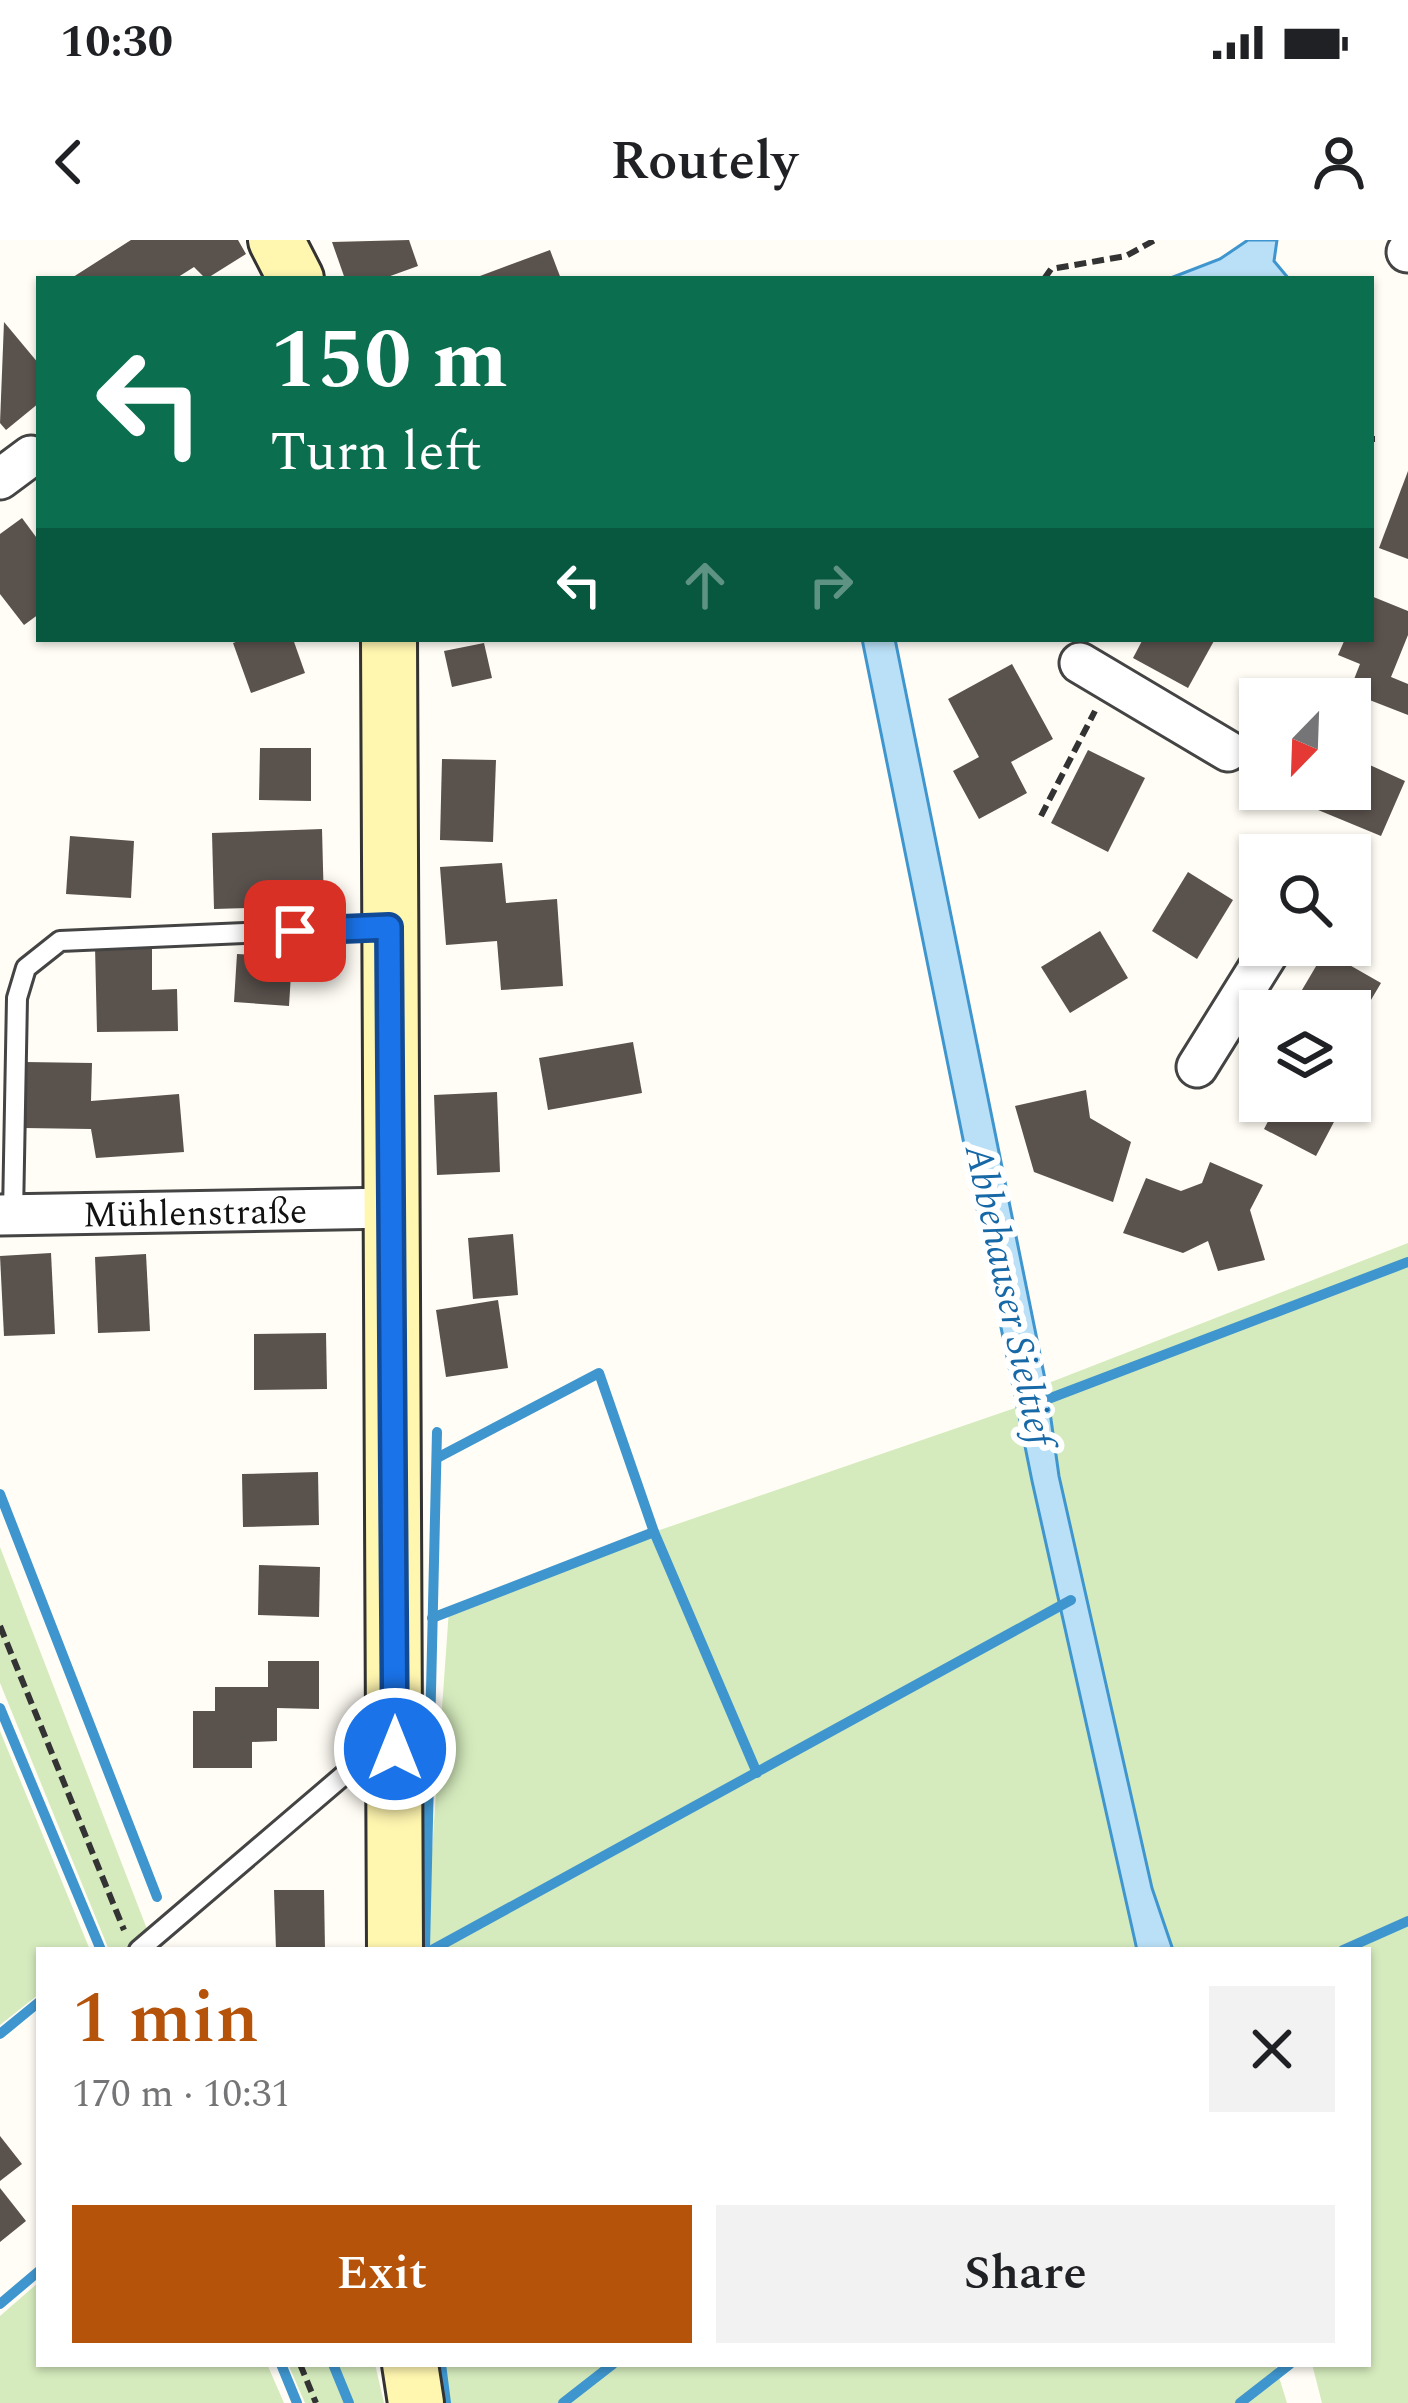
<!DOCTYPE html>
<html lang="en">
<head>
<meta charset="utf-8">
<style>
	:root { --surface:#fff; --page:#f2f2f2; --text:#202124; --muted:#757577; --accent:#b45309 }
	body { margin:0; font-family:Spectral,serif; background:var(--page); color:var(--text); height:100vh; display:flex; flex-direction:column; font-size:45px; white-space:nowrap }
	* { box-sizing:border-box; margin:0 }
	p { font-size:39px; color:var(--muted) }
	.icon { flex:none; width:66px; height:66px; fill:none; stroke:currentColor; stroke-width:2; stroke-linecap:round; stroke-linejoin:round }
	.map { position:relative; flex:1; overflow:hidden }
	.sheet { position:absolute; left:36px; top:1707px; width:1335px; height:420px; display:flex; flex-direction:column; background:var(--surface); border-radius:0px; box-shadow:0 3px 9px #0004 }
	.sheet>* { flex:none }
	.hud { position:absolute; left:36px; top:36px; width:1338px; height:366px; border-radius:0px; box-shadow:0 3px 9px #0004; background:#0b6e4f; color:#fff; overflow:hidden }
	.needle { width:78px; rotate:203deg }
	.fabs { position:absolute; left:1239px; top:438px; display:grid; gap:24px }
	.fabs a { display:grid; place-items:center; width:132px; height:132px; border-radius:0px; background:var(--surface); box-shadow:0 3px 9px #0004; font-size:60px }
	.pin { position:absolute; display:grid; place-items:center; width:102px; height:102px; color:#fff; margin:-51px; border-radius:24px; box-shadow:0 6px 18px #0006 }
	.me { position:absolute; width:132px; margin:-66px; rotate:0deg; stroke-linejoin:round; filter:drop-shadow(0 0 9px #0008) }
	.turn { display:flex; align-items:center; gap:42px; height:252px; padding:0 36px; font-size:54px }
	.turn .icon { width:156px; height:156px; stroke-width:2.5 }
	.turn b { display:block; font-size:84px; line-height:102px }
	.lanes { display:flex; align-items:center; height:114px; padding:0 36px; background:#0003; justify-content:center; gap:60px; direction:ltr }
	.lanes .off { opacity:.35 }
	.round { display:grid; place-items:center; flex:none; width:126px; height:126px; border-radius:0px; background:var(--page) }
	.head { display:flex; align-items:center; justify-content:space-between; height:204px; padding:0 36px }
	h1 { font-size:72px; font-weight:600; line-height:90px; color:var(--accent) }
	.action { display:flex; gap:24px; margin-top:auto; padding:24px 36px }
	.action a { flex:1; height:138px; border-radius:0px; background:var(--accent); color:#fff; font-size:48px; font-weight:600; line-height:138px; text-align:center }
	.action a+a { background:var(--page); color:var(--text) }
	.status { display:flex; justify-content:space-between; align-items:center; height:84px; padding:0 60px; background:var(--surface); direction:ltr }
	.status svg { height:33px; fill:currentColor }
	header { display:flex; justify-content:space-between; align-items:center; height:156px; padding:0 36px; background:var(--surface); font-size:54px; font-weight:600 }
	.map>svg:first-child { display:block }
</style>
</head>
<body>
<div class="status"><b>10:30</b><svg viewBox="0 0 49 12"><path d="M0 12V9h3v3zM5 12V6h3v6zM10 12V3h3v9zM15 12V0h3v12zM26 1h20v11H26zM47 4h2v5h-2z"/></svg></div>
<header><svg class="icon" aria-label="back" viewBox="0 0 24 24"><path d="M15 5l-7 7 7 7"/></svg>Routely<svg class="icon" aria-label="person" viewBox="0 0 24 24"><circle cx="12" cy="8" r="4"/><path d="M4 21q1-7 8-7t8 7"/></svg></header>
<div class="map">
<svg width="1408" height="2163" viewBox="0 0 1408 2163">
	<rect width="100%" height="100%" fill="#fffdf5"/>
	<!-- green -->
	<g fill="#d5ebbd">
		<polygon points="1408,1003 1408,2163 1322,2163 1312,2124 1368,2124 1368,1710 1173,1710 1152,1648 1059,1236 1046,1144"/>
		<polygon points="1021,1166 1032,1241 1137,1710 425,1710 449,1369 654,1292"/>
		<polygon points="0,1307 155,1710 109,1710 0,1443"/>
		<polygon points="0,1491 90,1710 39,1710 39,1754 0,1785"/>
		<polygon points="39,2042 39,2124 267,2124 284,2163 0,2163 0,2076"/>
		<polygon points="288,2124 375,2124 384,2163 305,2163"/>
		<polygon points="441,2124 1275,2124 1287,2163 446,2163"/>
	</g>
	<!-- water -->
	<g fill="#b9e0f7" stroke="#3f96cf" stroke-width="3">
		<polygon points="1248,0 1277,0 1274,21 1289,39 1168,39 1220,19"/>
		<polygon points="862,399 895,399 1046,1144 1059,1236 1152,1648 1173,1710 1137,1710 1032,1241"/>
	</g>
	<g fill="none" stroke-linecap="round" stroke-linejoin="round">
		<!-- stream -->
		<g stroke="#3f96cf" stroke-width="10">
			<polyline points="1035,1164 1408,1022"/>
			<polyline points="437,1218 599,1133 654,1292 757,1533"/>
			<polyline points="0,1254 157,1657"/>
			<polyline points="432,1378 654,1292"/>
			<polyline points="0,1468 101,1710"/>
			<polyline points="425,1710 437,1192"/>
			<polyline points="432,1710 1071,1360"/>
			<polyline points="1343,1710 1408,1681"/>
			<polyline points="0,1794 39,1762"/>
			<polyline points="0,2064 39,2031"/>
			<polyline points="281,2124 297,2163"/>
			<polyline points="333,2124 349,2163"/>
			<polyline points="441,2124 446,2163"/>
			<polyline points="563,2163 613,2124"/>
			<polyline points="1240,2163 1290,2124"/>
		</g>
	</g>
	<!-- building -->
	<g fill="#5a524d">
		<polygon points="131,0 238,0 246,14 206,39 194,27 175,39 70,39"/>
		<polygon points="409,0 418,26 382,39 345,39 332,2"/>
		<polygon points="550,10 561,39 472,39"/>
		<polygon points="4,82 39,124 39,163 6,190 0,183"/>
		<polygon points="1408,231 1408,319 1379,308"/>
		<polygon points="22,278 39,301 39,374 24,385 0,354 0,294"/>
		<polygon points="1371,356 1408,371 1408,395 1391,437 1408,444 1408,475 1349,452 1360,424 1338,415 1345,399 1371,399"/>
		<polygon points="244,399 293,399 305,433 251,453 233,403"/>
		<polygon points="1143,399 1215,399 1188,448 1133,418"/>
		<polygon points="484,403 492,438 452,447 444,411"/>
		<polygon points="1012,424 1053,499 1011,522 1027,553 979,579 953,531 979,517 948,459"/>
		<polygon points="260,508 311,508 311,561 259,560"/>
		<polygon points="1088,510 1145,538 1108,612 1051,583"/>
		<polygon points="1350,516 1405,541 1381,596 1277,553 1350,549"/>
		<polygon points="442,519 496,520 493,602 440,600"/>
		<polygon points="322,589 324,666 214,669 212,593"/>
		<polygon points="70,596 134,601 131,658 66,654"/>
		<polygon points="502,623 506,663 557,659 563,746 501,750 497,701 446,705 440,627"/>
		<polygon points="1188,632 1233,660 1197,719 1152,691"/>
		<polygon points="1100,691 1128,738 1070,773 1041,727"/>
		<polygon points="152,705 152,750 177,749 178,791 97,792 95,706"/>
		<polygon points="1325,711 1381,743 1355,787 1350,771 1327,771 1299,755"/>
		<polygon points="237,714 292,717 289,766 234,762"/>
		<polygon points="633,802 642,853 548,870 539,818"/>
		<polygon points="25,822 92,823 91,861 179,854 184,912 96,918 91,889 24,888"/>
		<polygon points="1086,850 1090,878 1131,902 1113,962 1034,932 1015,866"/>
		<polygon points="497,852 500,932 437,935 434,855"/>
		<polygon points="1266,861 1345,861 1316,916 1264,889 1276,866"/>
		<polygon points="1210,922 1263,945 1250,970 1265,1020 1218,1031 1208,1001 1183,1013 1123,993 1146,938 1181,951 1202,943"/>
		<polygon points="513,994 518,1055 473,1059 468,998"/>
		<polygon points="51,1013 55,1094 4,1096 0,1016"/>
		<polygon points="146,1014 150,1091 98,1093 95,1017"/>
		<polygon points="498,1060 508,1128 446,1137 436,1070"/>
		<polygon points="326,1093 327,1149 254,1150 254,1094"/>
		<polygon points="318,1232 319,1285 243,1287 242,1234"/>
		<polygon points="259,1325 320,1327 319,1377 258,1375"/>
		<polygon points="268,1421 319,1421 319,1469 277,1468 277,1501 252,1502 252,1528 193,1528 193,1471 215,1471 215,1447 268,1447"/>
		<polygon points="274,1650 324,1650 325,1710 276,1710"/>
		<polygon points="0,1896 22,1924 0,1941"/>
		<polygon points="0,1948 26,1981 0,2002"/>
	</g>
	<g fill="none" stroke-linecap="round" stroke-linejoin="round">
		<!-- lane casing -->
		<g stroke="#444" stroke-width="24">
			<g id="lane">
				<polyline points="13,974 17,758 26,728 60,701 387,687"/>
				<polyline points="139,1710 358,1523 388,1512"/>
			</g>
		</g>
		<!-- street casing -->
		<g stroke="#444" stroke-width="45">
			<g id="street">
				<polyline points="1407,12 1408,12"/>
				<polyline points="0,239 31,216"/>
				<polyline points="1080,423 1228,511"/>
				<polyline points="1197,827 1273,705"/>
				<path id="s1" d="M 0,975 L 391,968"/>
			</g>
		</g>
		<!-- secondary casing -->
		<g stroke="#333" stroke-width="60">
			<g id="secondary">
				<polyline points="276,0 296,39"/>
				<polyline points="389,399 395,1710"/>
				<polyline points="410,2124 416,2163"/>
			</g>
		</g>
		<!-- path -->
		<g stroke="#333" stroke-width="6" stroke-dasharray="12 6" stroke-linecap="butt">
			<polyline points="1044,39 1051,29 1126,16 1155,0"/>
			<polyline points="1371,199 1375,199"/>
			<polyline points="1041,576 1095,471"/>
			<polyline points="0,1386 124,1690"/>
			<polyline points="300,2124 316,2163"/>
		</g>
		<!-- lane -->
		<use href="#lane" stroke="#fff" stroke-width="18"/>
		<!-- street -->
		<use href="#street" stroke="#fff" stroke-width="39"/>
		<!-- secondary -->
		<use href="#secondary" stroke="#fff6b0" stroke-width="54"/>
	</g>
	<g fill="none" stroke-linecap="round" stroke-linejoin="round">
		<!-- route casing -->
		<g stroke="#114b97" stroke-width="30">
			<polyline id="route" points="295,691 389,687 395,1509"/>
		</g>
		<!-- route -->
		<use href="#route" stroke="#1a73e8" stroke-width="21"/>
	</g>
	<g text-anchor="middle" stroke-width="12" stroke-linejoin="round" paint-order="stroke">
		<!-- street labels -->
		<g font-size="36" fill="#111" stroke="#fff">
			<text dy="13" stroke="none"><textPath href="#s1" startOffset="195">Mühlenstraße</textPath></text>
		</g>
		<!-- water labels -->
		<g font-size="39" font-style="italic" fill="#1768a6" stroke="#fff">
			<text transform="translate(1011 1055) rotate(78)" y="14">Abbehauser Sieltief</text>
		</g>
	</g>
</svg>
<div class="fabs">
<a><svg class="needle" viewBox="-14 -14 28 28"><path d="M0-13l5 13h-10z" fill="#e53935"/><path d="M0 13l5-13h-10z" fill="#757577"/></svg></a>
<a><svg class="icon" aria-label="search" viewBox="0 0 24 24"><circle cx="10" cy="10" r="6"/><path d="M15 15l6 6"/></svg></a>
<a><svg class="icon" aria-label="layers" viewBox="0 0 24 24"><path d="M12 4l9 5-9 5-9-5zM3 14l9 5 9-5"/></svg></a>
</div>
<div class="pin" style="left:295px;top:691px;background:#d93025"><svg class="icon" aria-label="arrive" viewBox="0 0 24 24"><path d="M6 21V4h12l-3 4 3 4H6"/></svg></div>
<svg class="me" style="left:395px;top:1509px" viewBox="-20 -20 40 40"><circle r="17" fill="#1a73e8" stroke="#fff" stroke-width="3"/><path d="M0-11L8 9 0 5-8 9z" fill="#fff"/></svg>
<div class="hud">
<div class="turn"><svg class="icon" aria-label="left" viewBox="0 0 24 24"><path d="M17 20v-9H6M10 6l-5 5 5 5"/></svg><div><b>150 m</b>Turn left</div></div>
<div class="lanes"><svg class="icon" aria-label="left" viewBox="0 0 24 24"><path d="M17 20v-9H6M10 6l-5 5 5 5"/></svg><svg class="icon off" aria-label="ahead" viewBox="0 0 24 24"><path d="M12 20V5M6 11l6-6 6 6"/></svg><svg class="icon off" aria-label="right" viewBox="0 0 24 24"><path d="M7 20v-9h11M14 6l5 5-5 5"/></svg></div>
</div>
<section class="sheet">
<div class="head"><div><h1>1 min</h1><p>170 m · 10:31</p></div><a class="round"><svg class="icon" aria-label="close" viewBox="0 0 24 24"><path d="M6 6l12 12M18 6L6 18"/></svg></a></div>
<div class="action"><a>Exit</a><a>Share</a></div>
</section>
</div>
</body>
</html>
